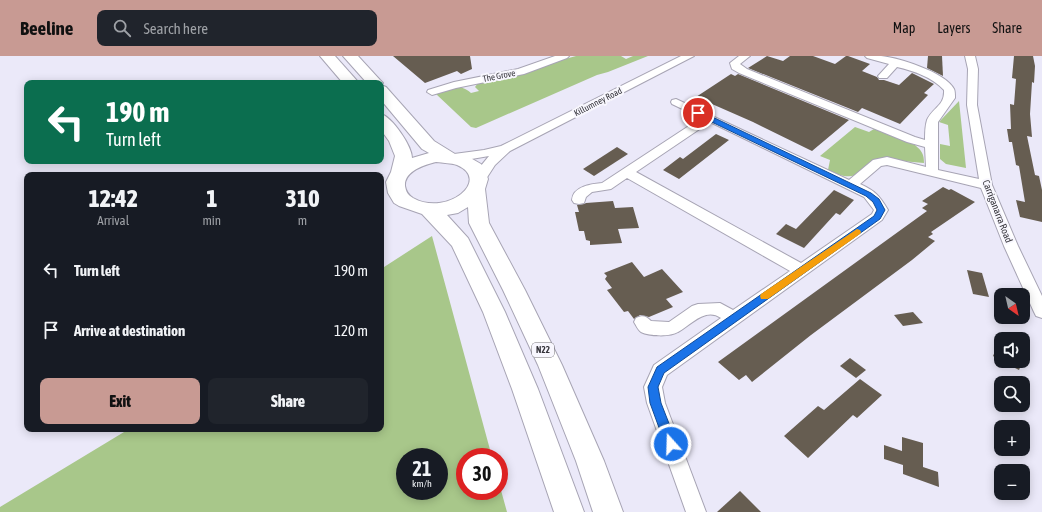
<!DOCTYPE html>
<html lang="en">
<head>
<meta charset="utf-8">
<style>
	:root { --surface:#171b24; --page:#20242c; --text:#f1f3f6; --muted:#9ea1a6; --accent:#c89a93 }
	body { margin:0; font-family:"Asap Condensed",sans-serif; background:var(--page); color:var(--text); height:100vh; display:flex; flex-direction:column; font-size:15px; white-space:nowrap }
	* { box-sizing:border-box; margin:0 }
	p { font-size:13px; color:var(--muted) }
	.icon { flex:none; width:22px; height:22px; fill:none; stroke:currentColor; stroke-width:2; stroke-linecap:round; stroke-linejoin:round }
	.map { position:relative; flex:1; overflow:hidden }
	.panel { position:absolute; left:24px; top:116px; width:360px; height:260px; display:flex; flex-direction:column; background:var(--surface); border-radius:8px; box-shadow:0 2px 10px #0003 }
	.panel>* { flex:none }
	.banner { position:absolute; left:24px; top:24px; width:360px; height:84px; border-radius:8px; box-shadow:0 2px 10px #0003; background:#0b6e4f; color:#fff; overflow:hidden }
	.needle { width:26px; rotate:146deg }
	.tools { position:absolute; left:994px; top:232px; display:grid; gap:8px }
	.tools a { display:grid; place-items:center; width:36px; height:36px; border-radius:8px; background:var(--surface); box-shadow:0 2px 10px #0003; font-size:20px }
	.speed { position:absolute; left:396px; top:392px; display:flex; gap:8px; font-size:20px; font-weight:700; text-align:center }
	.speed>* { display:grid; place-content:center; width:52px; height:52px; border-radius:50%; background:var(--surface); box-shadow:0 2px 10px #0003; line-height:1 }
	.speed small { font-size:10px; font-weight:400 }
	.speed .limit { border:6px solid #d22; background:#fff; color:#111 }
	.pin { position:absolute; display:grid; place-items:center; width:34px; height:34px; color:#fff; margin:-17px; border:2px solid #fff; border-radius:50%; box-shadow:0 1px 4px #0007 }
	.me { position:absolute; width:44px; margin:-22px; rotate:340deg; stroke-linejoin:round; filter:drop-shadow(0 0 3px #0008) }
	.turn { display:flex; align-items:center; gap:14px; height:84px; padding:0 16px; font-size:18px }
	.turn .icon { width:52px; height:52px; stroke-width:2.5 }
	.turn b { display:block; font-size:28px; line-height:34px }
	.eta { display:flex; justify-content:space-evenly; align-items:center; height:68px; text-align:center }
	.eta b { font-size:24px; font-weight:800; line-height:28px }
	.primary-button { display:flex; gap:8px; margin-top:auto; padding:8px 16px }
	.primary-button a { flex:1; height:46px; border-radius:8px; background:var(--accent); color:#111; font-size:16px; font-weight:800; line-height:46px; text-align:center }
	.primary-button a+a { background:var(--page); color:var(--text) }
	ul { padding:0; list-style:none }
	li { display:flex; align-items:center; gap:12px; height:60px; padding:0 16px }
	li div { flex:1 }
	li b { display:block; font-size:15px }
	li em { font-style:normal }
	header { display:flex; align-items:center; gap:24px; box-sizing:border-box; height:56px; padding:0 20px; background:var(--accent); color:#111 }
	header strong { font-size:19px }
	nav { display:flex; gap:22px; margin-inline-start:auto; font-size:14px }
	.search { width:280px; height:36px; background:var(--page); display:flex; align-items:center; gap:10px; box-sizing:border-box; padding:0 14px; border-radius:8px; color:var(--muted); font-size:15px }
	.map>svg:first-child { display:block }
</style>
</head>
<body>
<header>
<strong>Beeline</strong>
<div class="search"><svg class="icon" aria-label="search" viewBox="0 0 24 24"><circle cx="10" cy="10" r="6"/><path d="M15 15l6 6"/></svg>Search here</div>
<nav><a>Map</a><a>Layers</a><a>Share</a></nav>
</header>
<div class="map">
<svg width="1042" height="456" viewBox="0 0 1042 456">
	<rect width="100%" height="100%" fill="#ebe9f9"/>
	<!-- green -->
	<g fill="#a8c78a" fill-rule="evenodd">
		<path d="M 576,0 L 621,0 L 626,3 L 633,0 L 648,0 L 608,16 L 597,19 L 476,72 L 471,71 L 436,38 C 451,32 457,26 471,37 L 479,35 L 475,31 L 478,27 Z"/>
		<polygon points="959,45 966,112 946,108 940,103 940,88 950,90 948,69 939,66"/>
		<path d="M 855,71 L 869,76 L 874,73 L 915,89 C 922,95 924,98 924,107 L 879,103 C 858,118 854,127 828,114 L 830,104 L 820,100 Z"/>
		<path d="M 432,180 L 492,401 L 465,401 L 465,435 L 499,435 L 499,427 L 507,456 L 0,456 L 0,451 L 129,373 L 381,373 L 381,213 ZM 405,401 L 439,401 L 439,435 L 405,435 Z"/>
	</g>
	<!-- building -->
	<g fill="#665d51">
		<polygon points="393,0 470,0 472,13 461,18 457,15 425,27"/>
		<polygon points="767,0 783,5 790,0 813,0 835,8 846,0 848,0 870,8 862,15 877,21 879,24 884,24 899,29 912,17 934,28 924,37 928,39 900,68 862,52 858,56 748,12"/>
		<polygon points="928,0 942,0 943,20 927,12"/>
		<polygon points="1014,0 1033,0 1035,10 1034,27 1032,26 1030,58 1032,81 1027,80 1035,119 1039,120 1042,134 1042,166 1020,161 1016,144 1025,146 1019,110 1016,109 1012,86 1009,86 1007,73 1011,73 1010,48 1014,49 1016,23 1012,22"/>
		<polygon points="731,18 735,20 738,18 849,64 812,95 753,66 696,41"/>
		<polygon points="716,78 729,84 679,123 663,114 680,101 683,103"/>
		<polygon points="617,91 628,98 594,120 583,113"/>
		<polygon points="943,131 949,134 951,133 975,146 931,176 933,178 928,181 935,185 912,204 811,279 752,326 746,319 739,324 718,306 927,155 922,152 928,148 922,145"/>
		<polygon points="834,134 854,144 840,159 836,157 804,192 776,178 786,168 796,173"/>
		<polygon points="613,145 615,152 633,151 639,172 618,173 622,187 590,189 590,185 586,184 584,175 579,175 575,156 579,156 577,149 584,148 586,147"/>
		<polygon points="632,206 644,221 662,213 683,236 666,243 673,251 649,261 640,259 634,263 628,255 624,256 607,234 612,232 605,223 607,220 604,217"/>
		<polygon points="967,214 982,217 989,241 973,238"/>
		<polygon points="913,256 923,267 903,270 894,259"/>
		<polygon points="1001,282 1003,283 1001,283 1001,305 993,300"/>
		<polygon points="1023,293 1027,295 1019,314 1001,305 1023,305"/>
		<polygon points="850,302 866,314 856,322 840,310"/>
		<polygon points="860,323 882,339 857,362 853,359 808,402 784,380 818,350 824,354"/>
		<polygon points="902,381 923,387 923,411 938,416 939,431 903,418 903,409 884,403 884,389 902,395"/>
		<polygon points="740,435 761,456 717,456"/>
	</g>
	<g fill="none" stroke-linecap="round" stroke-linejoin="round">
		<!-- minor casing -->
		<g stroke="#a7a4b4" stroke-width="2">
			<g id="minor">
				<polygon points="555,0 569,0 567,2 524,18 456,32 432,39 427,36 428,34 454,26 518,13"/>
				<polygon points="681,0 694,0 510,95 495,109 484,126 476,126 474,123 480,111 489,100 454,106 450,105 448,102 450,99 454,98 484,94 501,90"/>
				<path d="M 739,0 L 750,0 L 740,8 L 747,13 L 915,81 L 925,84 C 925,78 925,70 927,64 C 933,51 945,50 944,34 C 932,21 914,15 897,11 L 887,22 L 879,22 L 878,20 L 889,8 L 867,2 L 865,0 C 870,0 876,0 881,0 C 899,2 945,16 954,33 C 955,35 955,39 955,42 L 938,66 L 938,114 L 979,123 L 967,49 L 968,13 L 965,0 L 975,0 L 978,13 L 977,49 L 992,129 L 1018,190 L 1042,240 L 1042,262 L 1036,260 L 1034,256 L 1004,190 L 981,132 L 887,109 L 881,110 L 860,128 C 875,135 879,139 888,154 L 882,164 L 667,319 L 662,331 L 665,347 L 706,456 L 686,456 L 647,347 L 644,331 L 654,309 L 721,262 C 705,251 691,269 678,276 C 670,281 649,280 641,276 C 638,274 636,269 634,266 L 636,262 C 643,259 646,260 651,265 L 669,266 L 692,250 L 698,248 L 720,247 L 733,254 L 790,215 L 627,122 L 611,133 L 592,136 L 586,141 L 584,147 L 579,148 L 574,147 L 572,144 C 573,130 592,128 602,127 L 701,62 L 672,48 L 671,46 L 672,44 L 676,43 L 849,124 L 873,104 L 887,101 L 926,111 L 925,91 L 907,86 L 739,17 L 732,13 L 730,7 ZM 710,66 L 864,141 L 874,154 L 872,158 L 801,207 L 636,116 Z"/>
			</g>
		</g>
		<!-- highway casing -->
		<g stroke="#a7a4b4" stroke-width="2">
			<g id="highway">
				<polygon points="320,0 335,0 359,27 343,27"/>
				<polygon points="343,0 358,0 380,24 383,27 381,29 381,27 367,27"/>
				<path d="M 381,29 L 386,31 L 434,85 L 455,98 L 467,100 L 481,108 L 484,112 L 488,123 L 485,133 L 489,167 L 525,234 L 562,309 L 604,405 L 623,456 L 593,456 L 576,405 L 538,309 L 503,234 L 469,167 L 468,151 L 458,157 L 447,159 L 468,182 L 505,256 L 538,333 L 584,456 L 554,456 L 512,333 L 483,256 L 452,190 L 422,158 L 399,150 L 394,147 L 388,137 L 386,126 L 391,116 L 395,100 L 389,85 L 381,74 L 381,58 C 392,61 412,90 412,102 L 429,97 L 422,93 L 381,44 ZM 436,106 C 443,107 451,107 457,109 C 492,124 447,161 413,142 C 408,139 406,136 405,130 C 404,115 424,109 436,106 Z"/>
			</g>
		</g>
		<!-- minor -->
		<use href="#minor" fill="#fff" fill-rule="evenodd"/>
		<!-- highway -->
		<use href="#highway" fill="#fff" fill-rule="evenodd"/>
	</g>
	<!-- route -->
	<polygon fill="#1a73e8" stroke="#114b97" points="695,55 700,55 871,137 879,143 885,154 880,163 664,317 658,331 661,347 677,388 675,391 671,393 667,391 665,388 650,347 648,331 657,311 874,160 877,154 873,146 866,140 695,58"/>
	<!-- slow -->
	<polygon fill="#f59e0b" points="857,173 860,174 861,176 860,178 768,243 761,243 760,240 761,238"/>
	<g text-anchor="middle" stroke-width="4" stroke-linejoin="round" paint-order="stroke">
		<!-- far-street labels -->
		<g font-size="9" fill="#35343a" stroke="#f8f7fe">
			<text transform="translate(499 20) rotate(-11)" y="3">The Grove</text>
			<text transform="translate(598 46) rotate(-27)" y="3">Killumney Road</text>
		</g>
		<!-- shield labels -->
		<rect fill="#f8f7fe" stroke="#706e75" stroke-width="1" x="532" y="287" width="22" height="14" rx="3"/>
		<g font-size="9" font-weight="bold" fill="#35343a">
			<text x="543" y="297">N22</text>
		</g>
		<!-- street labels -->
		<g font-size="10" fill="#35343a" stroke="#f8f7fe">
			<text transform="translate(998 155) rotate(69)" y="4">Carriganarra Road</text>
		</g>
	</g>
</svg>
<div class="tools">
<a><svg class="needle" viewBox="-14 -14 28 28"><path d="M0-13l5 13h-10z" fill="#e53935"/><path d="M0 13l5-13h-10z" fill="#9ea1a6"/></svg></a>
<a><svg class="icon" aria-label="sound" viewBox="0 0 24 24"><path d="M4 9h4l5-4v14l-5-4H4zM17 9q2 3 0 6"/></svg></a>
<a><svg class="icon" aria-label="search" viewBox="0 0 24 24"><circle cx="10" cy="10" r="6"/><path d="M15 15l6 6"/></svg></a>
<a>+</a>
<a>−</a>
</div>
<div class="speed"><div>21<small>km/h</small></div><div class="limit">30</div></div>
<div class="pin" style="left:698px;top:57px;background:#d93025"><svg class="icon" aria-label="arrive" viewBox="0 0 24 24"><path d="M6 21V4h12l-3 4 3 4H6"/></svg></div>
<svg class="me" style="left:671px;top:388px" viewBox="-20 -20 40 40"><circle r="17" fill="#1a73e8" stroke="#fff" stroke-width="3"/><path d="M0-11L8 9 0 5-8 9z" fill="#fff"/></svg>
<div class="banner">
<div class="turn"><svg class="icon" aria-label="left" viewBox="0 0 24 24"><path d="M17 20v-9H6M10 6l-5 5 5 5"/></svg><div><b>190 m</b>Turn left</div></div>
</div>
<section class="panel">
<div class="eta">
<div><b>12:42</b><p>Arrival</p></div>
<div><b>1</b><p>min</p></div>
<div><b>310</b><p>m</p></div>
</div>
<ul>
<li><svg class="icon" aria-label="left" viewBox="0 0 24 24"><path d="M17 20v-9H6M10 6l-5 5 5 5"/></svg><div><b>Turn left</b></div><em>190 m</em></li>
<li><svg class="icon" aria-label="arrive" viewBox="0 0 24 24"><path d="M6 21V4h12l-3 4 3 4H6"/></svg><div><b>Arrive at destination</b></div><em>120 m</em></li>
</ul>
<div class="primary-button"><a>Exit</a><a>Share</a></div>
</section>
</div>
</body>
</html>
